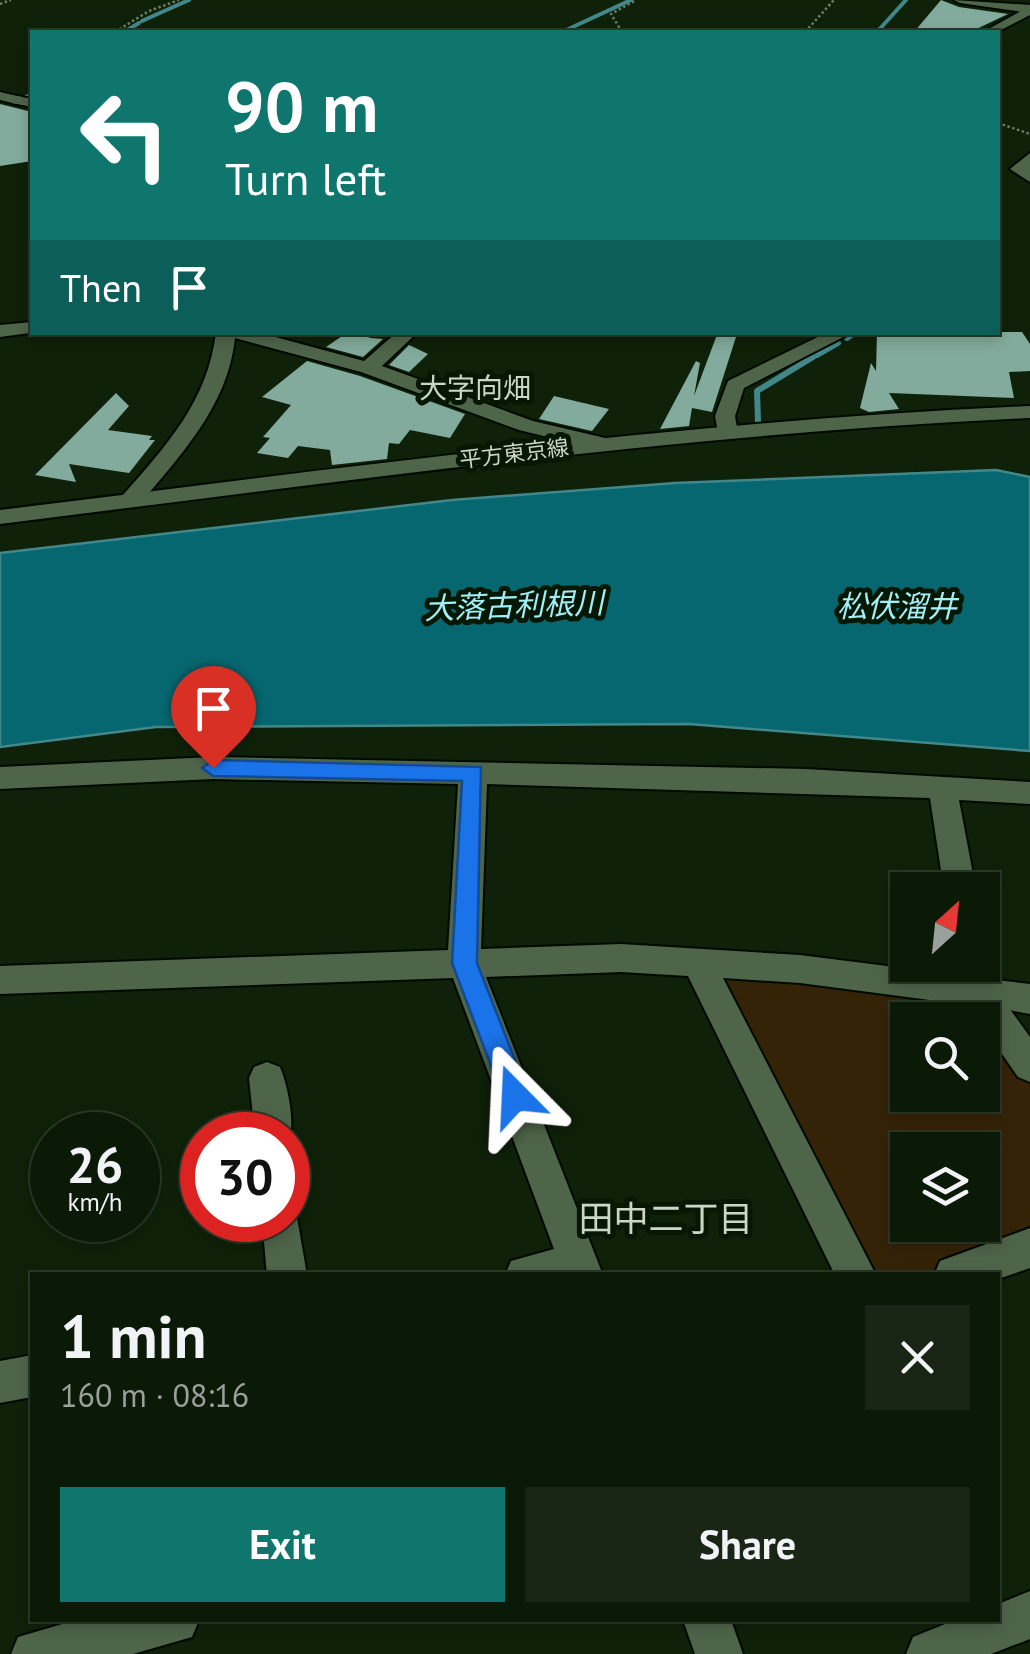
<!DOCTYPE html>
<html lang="en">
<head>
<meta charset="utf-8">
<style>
	:root { --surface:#0b1907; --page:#192615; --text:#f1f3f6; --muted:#9aa09b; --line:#2b3828; --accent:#0f766e }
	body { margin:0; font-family:"PT Sans","Noto Sans JP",sans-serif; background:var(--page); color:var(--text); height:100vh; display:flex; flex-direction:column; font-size:38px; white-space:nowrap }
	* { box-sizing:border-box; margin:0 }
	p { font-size:32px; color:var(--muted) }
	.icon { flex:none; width:55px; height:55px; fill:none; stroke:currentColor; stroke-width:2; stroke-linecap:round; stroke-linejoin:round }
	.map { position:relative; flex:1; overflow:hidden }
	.drawer { position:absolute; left:30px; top:1272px; width:970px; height:350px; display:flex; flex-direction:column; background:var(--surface); border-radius:0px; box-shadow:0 5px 15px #0003,0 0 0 2px var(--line) }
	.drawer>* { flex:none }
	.top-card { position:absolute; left:30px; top:30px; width:970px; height:305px; border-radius:0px; box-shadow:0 5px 15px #0003,0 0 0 2px var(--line); background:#0f766e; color:#fff; overflow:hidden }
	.needle { width:65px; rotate:27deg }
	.fabs { position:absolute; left:890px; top:872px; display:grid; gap:20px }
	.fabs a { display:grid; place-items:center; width:110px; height:110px; border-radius:0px; background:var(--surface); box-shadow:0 5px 15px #0003,0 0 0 2px var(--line); font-size:50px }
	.speed { position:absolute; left:30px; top:1112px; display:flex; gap:20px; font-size:50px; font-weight:700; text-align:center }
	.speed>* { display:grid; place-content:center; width:130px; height:130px; border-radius:50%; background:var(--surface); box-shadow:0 5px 15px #0003,0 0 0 2px var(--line); line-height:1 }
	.speed small { font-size:25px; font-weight:400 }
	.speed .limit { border:15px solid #d22; background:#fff; color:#111 }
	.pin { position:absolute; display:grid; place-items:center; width:85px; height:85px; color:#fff; margin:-102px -42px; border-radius:50% 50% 50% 0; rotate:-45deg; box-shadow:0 0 10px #0007 }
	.pin .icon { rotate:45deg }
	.me { position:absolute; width:110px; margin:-55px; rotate:339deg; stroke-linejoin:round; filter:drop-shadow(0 0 8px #0008) }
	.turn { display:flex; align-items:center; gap:35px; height:210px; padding:0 30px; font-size:45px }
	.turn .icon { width:130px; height:130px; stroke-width:2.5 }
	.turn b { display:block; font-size:70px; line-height:85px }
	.then { display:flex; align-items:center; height:95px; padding:0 30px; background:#0003; gap:20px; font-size:38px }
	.round { display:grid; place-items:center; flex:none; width:105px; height:105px; border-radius:0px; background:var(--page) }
	.summary { display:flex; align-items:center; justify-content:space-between; height:170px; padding:0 30px }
	h1 { font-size:60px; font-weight:600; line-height:75px }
	.action { display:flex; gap:20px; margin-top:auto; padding:20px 30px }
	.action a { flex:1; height:115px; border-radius:0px; background:var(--accent); color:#fff; font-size:40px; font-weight:600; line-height:115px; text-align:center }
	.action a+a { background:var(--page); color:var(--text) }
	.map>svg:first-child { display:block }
</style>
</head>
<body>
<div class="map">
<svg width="1030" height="1654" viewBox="0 0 1030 1654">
	<rect width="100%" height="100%" fill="#0f2109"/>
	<!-- green -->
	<path fill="#352308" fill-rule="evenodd" d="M 698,963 L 978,992 L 1030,1066 L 1030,1248 L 954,1275 L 856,1275 ZM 908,1020 L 982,1020 L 982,1095 L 908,1095 ZM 908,1150 L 982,1150 L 982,1225 L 908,1225 Z"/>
	<!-- water -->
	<polygon fill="#076770" stroke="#42888a" stroke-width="2.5" points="996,470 1030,477 1030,751 689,724 156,727 0,747 0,553 452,500 675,483"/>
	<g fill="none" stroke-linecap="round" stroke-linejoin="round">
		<!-- stream-far1 -->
		<g stroke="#42888a" stroke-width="4">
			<polyline points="142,21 189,0"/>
			<polyline points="124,32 139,23"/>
			<polyline points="562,32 631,0"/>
			<polyline points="877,32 906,0"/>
			<polyline points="22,99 32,94"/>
		</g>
		<!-- stream -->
		<g stroke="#42888a" stroke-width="6">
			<polyline points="847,338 855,332"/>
			<polyline points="817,355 838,343"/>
			<polyline points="758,421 757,391 813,357"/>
		</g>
	</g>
	<!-- building -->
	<g fill="#82ab9d">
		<polygon points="941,0 959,7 1008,14 970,32 914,32"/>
		<polygon points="0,104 32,112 32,161 0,166"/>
		<polygon points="348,332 371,338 383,339 363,357 326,347"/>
		<polygon points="718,332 736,337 712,412 692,408 689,426 660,429 696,361 700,363 694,396"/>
		<polygon points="877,332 1022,332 1030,344 1030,371 1009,372 1014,398 889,393 899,409 869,412 860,408 871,363 876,371"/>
		<polygon points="409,345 428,354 409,372 389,365"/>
		<polygon points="307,361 360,376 465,414 450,438 410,430 399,444 389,443 387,459 332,465 330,450 298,446 288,458 257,453 270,438 263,437 291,405 262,397"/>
		<polygon points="116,393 129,406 108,430 152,436 149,440 155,440 129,473 69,464 76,482 35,475"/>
		<polygon points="554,396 609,409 592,431 539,419"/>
	</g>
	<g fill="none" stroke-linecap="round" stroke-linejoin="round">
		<!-- street casing -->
		<g stroke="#000a00" stroke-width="4">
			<g id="street">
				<polygon points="1030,6 1030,15 997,32 983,32"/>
				<polygon points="17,96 32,99 32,107 12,103"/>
				<polygon points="1030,153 1030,182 1010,169"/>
				<polygon points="32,322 32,332 37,332 0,337 0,325"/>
				<path d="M 216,332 L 257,332 L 364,361 L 397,332 L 418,332 L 382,366 L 533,421 L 605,438 L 608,443 L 597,449 L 519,430 L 361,372 L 235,338 C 228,406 180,456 138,506 L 122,506 L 122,496 C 166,446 208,401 216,332 Z"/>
				<polygon points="828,332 853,332 744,388 735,416 738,433 735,438 719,438 715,416 728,381"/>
				<polygon points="213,757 806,769 1030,782 1030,804 959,800 976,890 944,890 930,798 487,784 481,949 621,944 800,955 958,975 956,965 982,965 982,954 994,987 1030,1037 1030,1082 1018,1077 968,1005 800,983 723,978 876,1275 835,1275 688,976 621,972 486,977 603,1275 505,1275 511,1261 554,1249 453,978 0,994 0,966 448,950 458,784 213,779 0,789 0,767"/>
				<path d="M 267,1062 L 280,1067 C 288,1086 296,1125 288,1144 L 288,1135 L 255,1135 L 249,1078 L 254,1067 Z"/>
				<polygon points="288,1204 295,1206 307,1275 267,1275 262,1220 288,1220"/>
				<polygon points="1030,1228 1030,1268 998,1279 998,1275 934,1275 940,1261"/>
				<polygon points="32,1355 32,1397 0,1403 0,1361"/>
				<polygon points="1030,1591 1030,1639 991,1654 906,1654 913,1637 955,1620 998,1620 998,1604"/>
				<polygon points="683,1620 731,1620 743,1654 695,1654"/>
			</g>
		</g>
		<!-- secondary casing -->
		<g stroke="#000a00" stroke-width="4">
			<g id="secondary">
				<polygon points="954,0 1030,5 1030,13 960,3"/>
				<polygon points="0,92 22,97 24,100 17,104 0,100"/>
				<path d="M 1030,406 L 1030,418 C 685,434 343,481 0,524 L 0,510 C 343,468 685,421 1030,406 Z"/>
				<polygon points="978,978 1030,984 1030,1014 966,1002 961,992 966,982"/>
				<polygon points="76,1620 199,1620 192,1637 133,1654 11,1654 18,1637"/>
			</g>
		</g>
		<!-- path -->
		<g stroke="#6d7c68" stroke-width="2.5" stroke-dasharray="2.5 2.5" stroke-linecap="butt">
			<polyline points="0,4 11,0"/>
			<polyline points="115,32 149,11 179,0"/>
			<polyline points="622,32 611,14 636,0"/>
			<polyline points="805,32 834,0"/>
			<polyline points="998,123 1030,134"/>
		</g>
		<!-- street -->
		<use href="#street" fill="#4f654a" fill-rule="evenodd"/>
		<!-- secondary -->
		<use href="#secondary" fill="#4f654a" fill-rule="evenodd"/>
	</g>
	<!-- route -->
	<polygon fill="#1a73e8" stroke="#114b97" stroke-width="2.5" points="213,760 481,767 477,963 529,1096 525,1105 515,1109 506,1105 452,963 462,781 213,776 202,768"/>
	<g text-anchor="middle" stroke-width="10" stroke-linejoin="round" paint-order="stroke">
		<!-- far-street labels -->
		<g font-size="22" fill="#cad6c6" stroke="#061703">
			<text transform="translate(514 453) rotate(-7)" y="8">平方東京線</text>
		</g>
		<!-- far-quarter labels -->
		<g font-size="28" fill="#cad6c6" stroke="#061703">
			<text x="475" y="398">大字向畑</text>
		</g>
		<!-- water labels -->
		<g font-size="30" font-style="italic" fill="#a2eff8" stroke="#061703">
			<text transform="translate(514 606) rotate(-2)" y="10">大落古利根川</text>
			<text x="897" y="617">松伏溜井</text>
		</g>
		<!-- near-neighbourhood labels -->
		<g font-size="35" fill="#cad6c6" stroke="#061703">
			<text x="666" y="1231">田中二丁目</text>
		</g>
	</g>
</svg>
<div class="fabs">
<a><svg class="needle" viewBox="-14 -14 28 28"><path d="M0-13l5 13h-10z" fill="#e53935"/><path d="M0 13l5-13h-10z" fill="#9aa09b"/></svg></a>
<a><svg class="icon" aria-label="search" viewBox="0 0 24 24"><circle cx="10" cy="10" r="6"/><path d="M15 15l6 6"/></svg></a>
<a><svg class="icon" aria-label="layers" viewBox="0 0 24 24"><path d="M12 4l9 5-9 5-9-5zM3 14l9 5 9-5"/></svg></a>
</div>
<div class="speed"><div>26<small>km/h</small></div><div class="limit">30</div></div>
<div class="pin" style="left:213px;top:768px;background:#d93025"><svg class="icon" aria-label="arrive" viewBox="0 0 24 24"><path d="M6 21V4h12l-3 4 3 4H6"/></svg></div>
<svg class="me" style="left:515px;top:1096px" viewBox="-20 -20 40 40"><path d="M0-17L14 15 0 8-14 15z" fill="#1a73e8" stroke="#fff" stroke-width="4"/></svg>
<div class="top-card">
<div class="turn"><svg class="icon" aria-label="left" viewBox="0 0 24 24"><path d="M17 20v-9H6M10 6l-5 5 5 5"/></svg><div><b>90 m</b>Turn left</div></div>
<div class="then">Then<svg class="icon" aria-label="arrive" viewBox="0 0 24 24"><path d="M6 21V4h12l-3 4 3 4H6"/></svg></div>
</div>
<section class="drawer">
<div class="summary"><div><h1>1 min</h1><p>160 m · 08:16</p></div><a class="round"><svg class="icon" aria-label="close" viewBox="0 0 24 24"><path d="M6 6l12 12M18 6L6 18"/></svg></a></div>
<div class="action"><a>Exit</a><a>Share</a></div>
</section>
</div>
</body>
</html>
